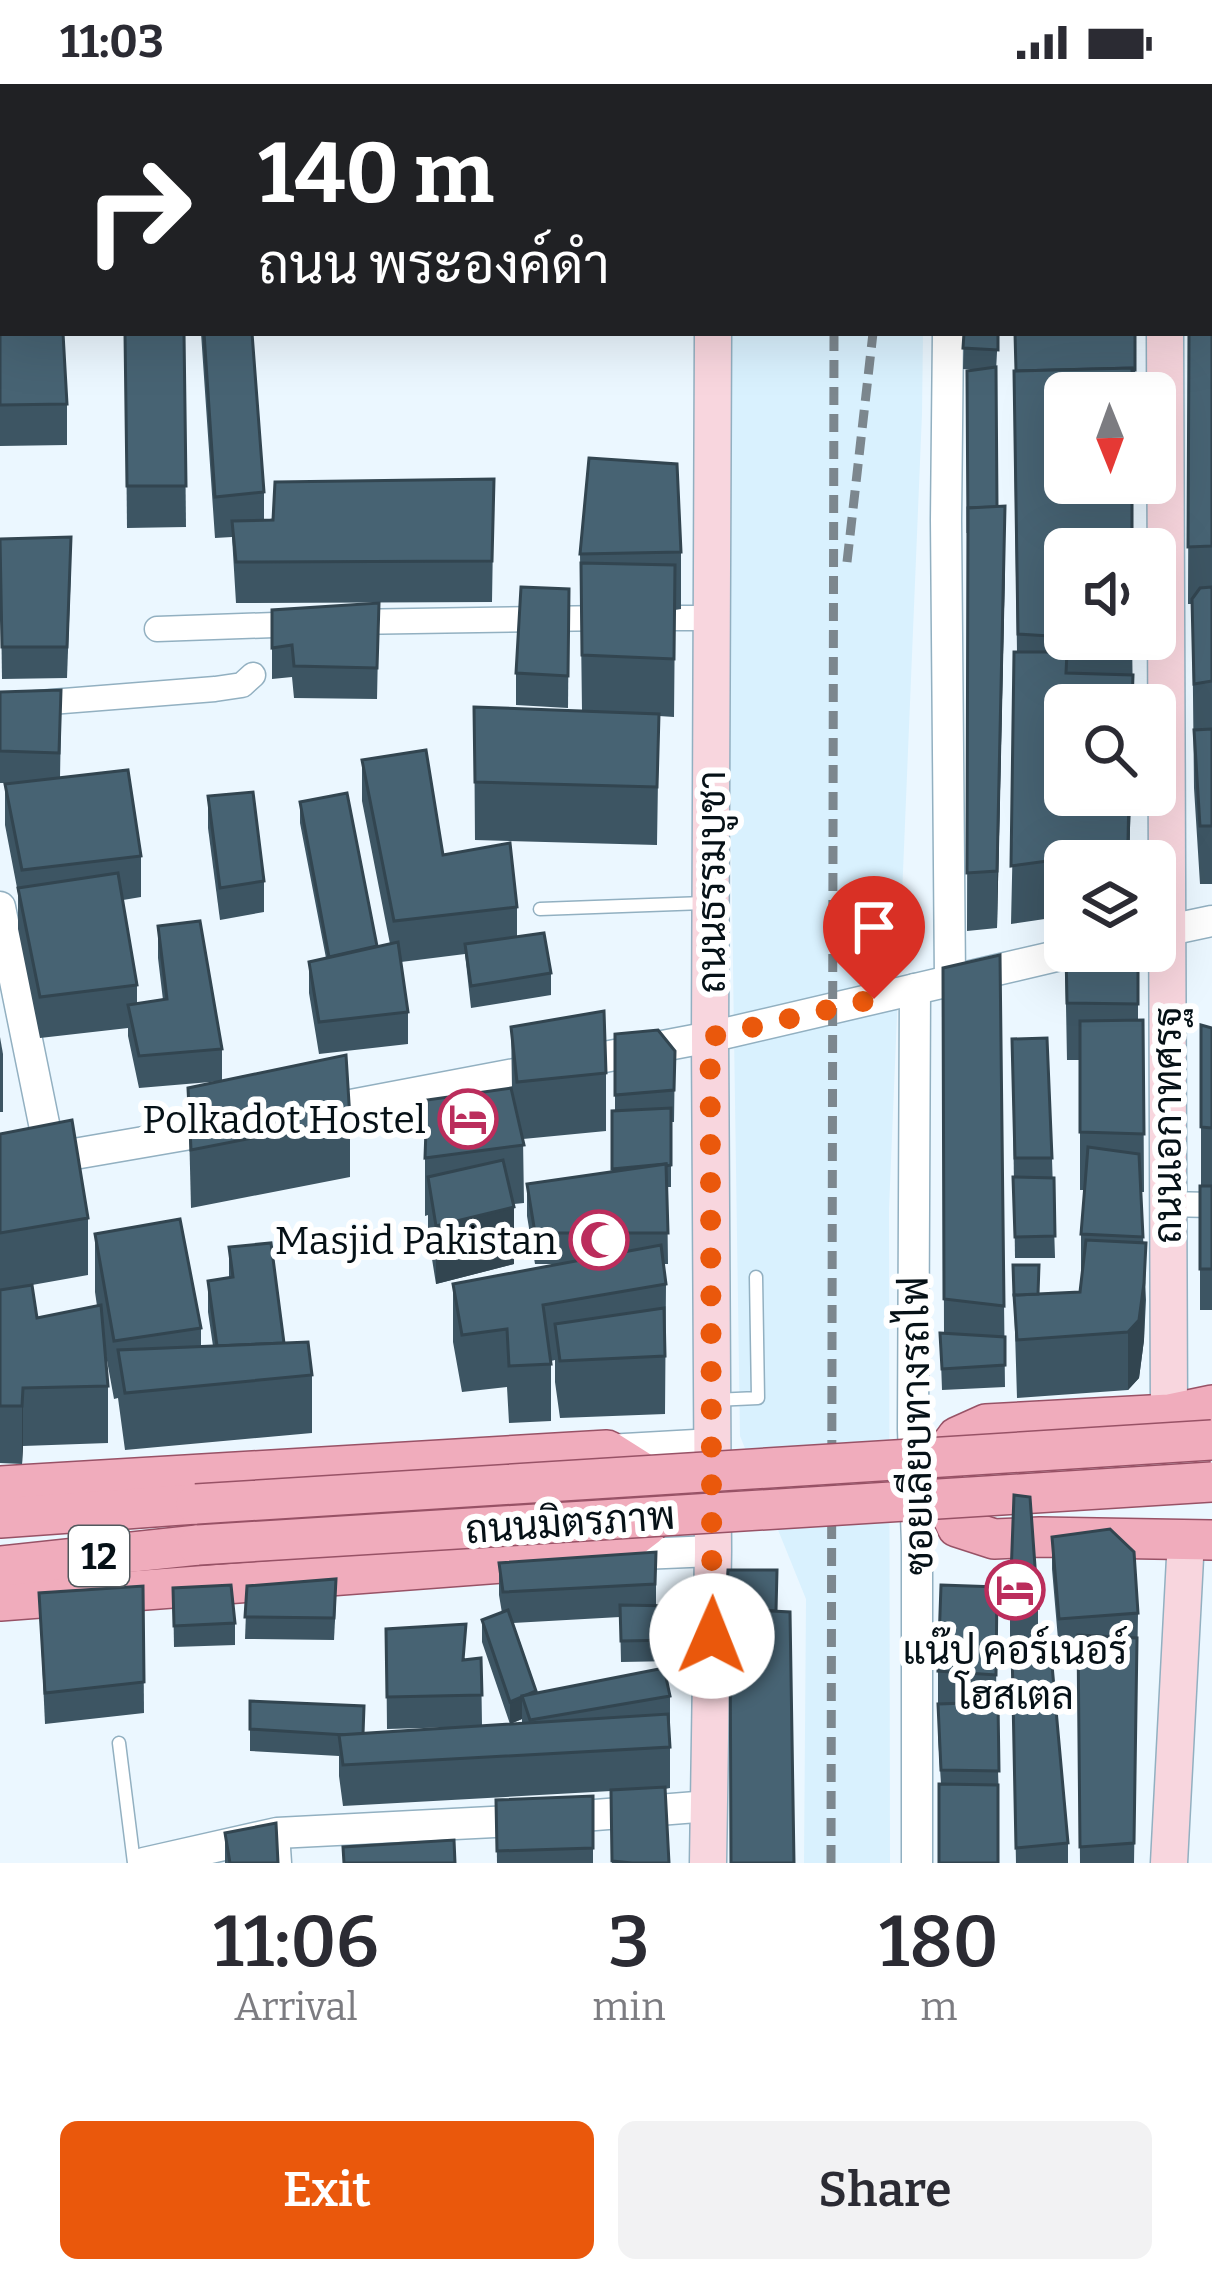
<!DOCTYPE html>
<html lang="en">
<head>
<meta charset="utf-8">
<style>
	:root { --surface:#fff; --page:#f2f2f3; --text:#2b2b33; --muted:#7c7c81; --accent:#ea580c }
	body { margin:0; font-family:Bitter,Sarabun,serif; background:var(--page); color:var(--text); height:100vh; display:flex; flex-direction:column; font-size:45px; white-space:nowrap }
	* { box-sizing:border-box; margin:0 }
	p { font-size:39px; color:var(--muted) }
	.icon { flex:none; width:66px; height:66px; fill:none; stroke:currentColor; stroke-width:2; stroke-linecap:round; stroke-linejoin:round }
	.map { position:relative; height:1779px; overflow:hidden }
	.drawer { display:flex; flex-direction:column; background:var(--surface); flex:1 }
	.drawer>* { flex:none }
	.top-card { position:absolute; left:0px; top:0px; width:1212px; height:252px; box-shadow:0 12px 48px #0002; background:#202124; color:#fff; overflow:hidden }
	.needle { width:78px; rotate:179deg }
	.buttons { position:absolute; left:1044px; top:288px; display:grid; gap:24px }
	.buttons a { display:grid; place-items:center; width:132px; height:132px; border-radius:18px; background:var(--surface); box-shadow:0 12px 48px #0002; font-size:60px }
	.pin { position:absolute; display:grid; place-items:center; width:102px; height:102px; color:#fff; margin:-123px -51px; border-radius:50% 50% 50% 0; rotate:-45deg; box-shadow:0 0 12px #0007 }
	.pin .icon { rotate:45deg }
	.me { position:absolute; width:132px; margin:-66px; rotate:1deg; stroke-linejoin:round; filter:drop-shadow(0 0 9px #0008) }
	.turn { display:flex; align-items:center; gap:42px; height:252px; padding:0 60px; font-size:54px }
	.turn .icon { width:156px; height:156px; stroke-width:2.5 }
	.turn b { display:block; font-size:84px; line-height:102px }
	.eta { display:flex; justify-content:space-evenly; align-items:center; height:204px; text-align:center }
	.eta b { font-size:72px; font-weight:600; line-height:84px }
	.action { display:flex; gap:24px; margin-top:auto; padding:24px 60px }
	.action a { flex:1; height:138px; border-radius:18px; background:var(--accent); color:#fff; font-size:48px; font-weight:600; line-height:138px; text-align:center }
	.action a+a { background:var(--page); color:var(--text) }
	.status { display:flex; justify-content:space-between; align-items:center; height:84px; padding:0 60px; background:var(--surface); direction:ltr }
	.status svg { height:33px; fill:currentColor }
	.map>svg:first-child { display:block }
</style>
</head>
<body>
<div class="status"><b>11:03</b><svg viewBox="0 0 49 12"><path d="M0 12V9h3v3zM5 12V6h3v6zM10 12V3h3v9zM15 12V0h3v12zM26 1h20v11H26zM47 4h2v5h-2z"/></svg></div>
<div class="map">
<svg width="1212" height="1779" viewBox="0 0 1212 1779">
	<rect width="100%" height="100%" fill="#ebf7ff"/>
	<!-- built -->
	<polygon fill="#d9f1fe" points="718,249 923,249 922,330 889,1125 890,1779 804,1779 806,1515 740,1352 729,615"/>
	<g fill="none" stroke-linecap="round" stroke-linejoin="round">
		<!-- service casing -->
		<g stroke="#92b0c1" stroke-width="15">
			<g id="service">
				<polyline points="441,0 441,3"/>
				<polyline points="540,825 704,819"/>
				<polyline points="714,1316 758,1314 756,1193"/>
				<polyline points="119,1659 134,1779"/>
			</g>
		</g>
		<!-- minor casing -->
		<g stroke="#92b0c1" stroke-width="27">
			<g id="minor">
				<polyline points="643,534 713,534"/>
				<polyline points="349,538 608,534"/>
				<polyline points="157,545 302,540"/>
				<polyline points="0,622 215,605 242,601 253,591"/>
				<polyline points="1166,1120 1212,1121"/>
				<polyline points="277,1749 279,1779"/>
			</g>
		</g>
		<!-- tertiary casing -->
		<g stroke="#92b0c1" stroke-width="33">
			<g id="tertiary">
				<polyline points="952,3 952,0"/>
				<polyline points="948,249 946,436 950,896"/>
				<polyline points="0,823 51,1074"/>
				<polyline points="1155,849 1212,837"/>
				<polyline points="915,905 913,1345 917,1460 917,1779"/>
				<polyline points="314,1028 710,953 1078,867"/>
				<polyline points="0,1080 51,1074 225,1044"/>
				<polyline points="607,1366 713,1360"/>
				<polyline points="617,1471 713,1467"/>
				<polyline points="144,1779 277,1749 532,1736 709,1722"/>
			</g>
		</g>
		<!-- secondary casing -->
		<g stroke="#92b0c1" stroke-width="39">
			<g id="secondary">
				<polyline points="703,0 703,3"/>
				<polyline points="1165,0 1165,3"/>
				<polyline points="1165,249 1169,1330"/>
				<polyline points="708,1779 713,1467 710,953 713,249"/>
				<polyline points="1169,1779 1186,1455"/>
			</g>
		</g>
		<!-- primary casing -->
		<g stroke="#985266" stroke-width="42">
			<g id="primary">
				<polyline points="1212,1321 1169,1330 986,1340 957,1353 944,1371 942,1395 947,1421 957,1443 994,1455 1040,1453 1212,1456"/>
				<polyline points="0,1402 607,1366 645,1390 647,1442 609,1471 0,1517"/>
				<polyline points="0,1434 196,1420"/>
				<polyline points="0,1482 198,1461"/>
			</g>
		</g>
		<!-- service -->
		<use href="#service" stroke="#fff" stroke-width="12"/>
		<!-- minor -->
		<use href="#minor" stroke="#fff" stroke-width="24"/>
		<!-- tertiary -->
		<use href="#tertiary" stroke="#fff" stroke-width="30"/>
		<!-- secondary -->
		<use href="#secondary" stroke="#f8d6de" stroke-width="36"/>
		<!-- primary -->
		<use href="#primary" stroke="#f0acbc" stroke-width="39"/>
		<!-- rail -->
		<g stroke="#7c878e" stroke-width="9" stroke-dasharray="18 9" stroke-linecap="butt">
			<polyline points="880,0 880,3"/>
			<polyline points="835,3 835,0"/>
			<polyline points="847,478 873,249"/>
			<polyline points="831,1779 834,249"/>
		</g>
		<!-- primary-bridge casing -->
		<g stroke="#985266" stroke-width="42" stroke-linecap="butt">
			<g id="primary-bridge">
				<polyline points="196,1420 1212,1356"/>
				<polyline points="198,1461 1212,1398"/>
			</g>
		</g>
		<!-- primary-bridge -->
		<use href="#primary-bridge" stroke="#f0acbc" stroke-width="39"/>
	</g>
	<!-- wall -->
	<g fill="#3d5563">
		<rect x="1001" y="0" width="49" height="3"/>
		<polygon points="1212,0 1212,800 1200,800 1194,704 1192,520 1188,520 1189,249 1209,249 1209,3"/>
		<polygon points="0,172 67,320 67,361 0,362"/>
		<polygon points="125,249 184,249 186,443 127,444"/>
		<polygon points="201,249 252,249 264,408 264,436 494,395 492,518 236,519 232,453 215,454"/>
		<polygon points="964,249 998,249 996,287 997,423 1005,480 997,844 967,847 968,470 972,286 963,285"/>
		<polygon points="1135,249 1135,309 1065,309 1065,555 1132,555 1133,621 1065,711 1131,711 1129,777 1065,777 1065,832 1011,840 1017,568 1014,344 1015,287"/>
		<polygon points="0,455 71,484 67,594 2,595"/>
		<polygon points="681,468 681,525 675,526 674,633 659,632 657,761 475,756 474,623 582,627 580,470"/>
		<polygon points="569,505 568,624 516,621 516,589"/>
		<polygon points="379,519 377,615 294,614 292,593 272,595 272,526"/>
		<polygon points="0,608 61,637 60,694 141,772 141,813 123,816 137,901 137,919 163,916 158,874 158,842 222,965 222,997 139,1004 128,952 128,944 40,954 18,845 18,809 5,741 5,700 14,699 0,699"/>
		<polygon points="362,676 443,771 517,823 517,852 551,889 551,911 471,924 465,870 401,878 408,928 408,960 319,970 309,909 309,878 326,874 300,739 300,718 377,863 390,860 362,717"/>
		<polygon points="208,712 264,797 264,828 220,836 208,744"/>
		<polygon points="1065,867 1138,867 1138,936 1143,936 1144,1108 1141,1108 1146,1216 1144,1256 1139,1294 1128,1306 1017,1314 1013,1181 1039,1210 1080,1208 1081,1202 1081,1150 1085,1106 1080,1106 1080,976 1067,976"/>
		<polygon points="1000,871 1005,1303 942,1306 940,1249 944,1249 943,884"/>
		<polygon points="1201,941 1212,944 1212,1101 1201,1101"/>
		<polygon points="511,943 606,989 606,1047 523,1055 524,1119 514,1120 514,1180 436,1200 428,1150 428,1131 425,1132 425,1074 512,1005"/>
		<polygon points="615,950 675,967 674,1038 671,1038 671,1103 667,1103 668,1180 664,1180 666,1200 665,1330 560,1334 555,1298 555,1276 551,1277 551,1337 509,1339 507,1303 462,1308 453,1258 453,1200 558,1180 535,1180 527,1132 527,1100 612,1088 612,1027 615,1027"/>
		<polygon points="0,953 3,970 3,1028 0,1028"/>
		<polygon points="1012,955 1052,1074 1055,1174 1015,1174"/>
		<polygon points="188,1004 350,1035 350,1093 191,1124"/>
		<polygon points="0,1050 88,1134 88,1191 32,1201 37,1234 97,1222 95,1208 95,1150 201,1244 201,1263 213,1262 208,1228 208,1197 229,1194 229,1163 284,1259 312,1291 312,1349 125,1366 118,1314 114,1315 104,1260 108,1302 108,1359 23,1362 22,1380 0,1379"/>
		<rect x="1200" y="1102" width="12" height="124"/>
		<polygon points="1052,1453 1138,1529 1134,1779 1080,1779 1078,1566 1059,1567 1052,1485"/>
		<polygon points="656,1468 656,1521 674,1522 675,1577 621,1578 620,1533 513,1539 536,1609 670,1612 670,1704 665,1705 669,1779 612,1779 611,1707 343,1722 339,1692 339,1672 250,1667 250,1617 364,1649 459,1643 387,1645 386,1545 466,1576 481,1574 482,1642 522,1640 522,1635 510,1640 482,1558 482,1536 502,1529 499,1511 499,1479"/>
		<polygon points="143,1502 144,1629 45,1640 39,1509"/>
		<polygon points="247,1502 336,1517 334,1556 245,1555"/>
		<polygon points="997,1503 996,1618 999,1719 941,1700 938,1652 938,1620 950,1620 938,1619 938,1587"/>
		<polygon points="173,1504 235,1539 235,1561 174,1563"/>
		<polygon points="1010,1519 1038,1524 1038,1560 1068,1759 1068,1779 1016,1779 1012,1577 1010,1576"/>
		<polygon points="777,1527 730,1553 725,1553 725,1532"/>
		<polygon points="593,1712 593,1779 497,1779 496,1716"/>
		<polygon points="225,1749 278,1779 225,1779"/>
	</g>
	<!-- shaded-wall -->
	<g fill="#324550">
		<polygon points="1005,422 1005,480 997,844 997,787"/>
		<polygon points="1129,711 1131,711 1129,777 1077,777 1077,773"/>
		<polygon points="514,1123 514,1180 436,1200 436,1142"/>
		<polygon points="1146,1159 1144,1256 1139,1294 1128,1306 1128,1248"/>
		<polygon points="23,1304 23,1362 22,1380 22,1322"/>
		<polygon points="522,1613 522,1635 510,1640 510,1618"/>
	</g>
	<!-- building -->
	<g fill="#476373" stroke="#324550" stroke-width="3">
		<rect x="1062" y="0" width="67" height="3"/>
		<polygon points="1197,0 1212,0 1212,88 1209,88 1209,3 1197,3"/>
		<polygon points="1209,122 1212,122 1212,462 1188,463 1189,249 1209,249"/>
		<polygon points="0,172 3,172 3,249 63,249 67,320 0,321"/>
		<polygon points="125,249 184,249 186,402 127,402"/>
		<polygon points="204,249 252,249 264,408 215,413"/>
		<polygon points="964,249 998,249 998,266 963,264"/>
		<polygon points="1015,249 1135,249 1135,286 1132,286 1132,284 1016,287"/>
		<polygon points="996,283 997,423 968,424 968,449 967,287"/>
		<polygon points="1132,284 1132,309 1065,309 1065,399 1132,399 1132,465 1065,465 1065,553 1018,550 1014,287"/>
		<polygon points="589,374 677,380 681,468 580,470"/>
		<polygon points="494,395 492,477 236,478 232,437 273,436 275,398"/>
		<polygon points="1005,422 997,787 967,789 968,424"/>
		<polygon points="71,453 67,563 2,563 0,455"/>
		<polygon points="581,479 675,481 674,575 582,571"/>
		<polygon points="521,503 569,505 568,592 516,589"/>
		<polygon points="1212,503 1212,597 1194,600 1192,515 1200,504"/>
		<polygon points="379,519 377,584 294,582 292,561 272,564 272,526"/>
		<polygon points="1014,568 1067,568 1066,589 1133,591 1132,621 1065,621 1065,711 1129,711 1128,757 1077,773 1011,782"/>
		<polygon points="61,606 59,669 0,667 0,608"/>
		<polygon points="474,623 659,630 657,703 475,698"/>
		<polygon points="1212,645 1212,742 1200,742 1194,646"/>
		<polygon points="426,666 443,771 510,759 517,823 394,837 362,676"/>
		<polygon points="128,686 141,772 22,786 5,700"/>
		<polygon points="253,708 264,797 220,804 208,712"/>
		<polygon points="347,709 377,862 329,873 300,718"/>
		<polygon points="118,789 137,901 40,913 18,804"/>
		<polygon points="200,837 222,965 139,972 128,921 167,915 158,842"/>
		<polygon points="544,849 551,889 471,902 465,860"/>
		<polygon points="398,858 408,928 319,938 309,878"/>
		<polygon points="1066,867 1138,867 1138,920 1067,919"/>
		<polygon points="1000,871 1004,1222 944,1215 943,884"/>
		<polygon points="604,927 606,989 517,998 511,943"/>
		<polygon points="1143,936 1144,1050 1080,1048 1080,937"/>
		<polygon points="1201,941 1212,944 1212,1044 1201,1043"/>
		<polygon points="658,946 675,967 674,1006 615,1011 615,950"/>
		<polygon points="1047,954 1052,1074 1015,1074 1012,955"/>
		<polygon points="346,971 350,1035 191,1066 188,1004"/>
		<polygon points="511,1004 524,1061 425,1074 427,1016"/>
		<polygon points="671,1024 671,1081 666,1082 666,1080 612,1085 612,1027"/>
		<polygon points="72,1036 88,1134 0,1149 0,1050"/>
		<polygon points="1088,1063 1139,1070 1143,1153 1081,1150"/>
		<polygon points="503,1076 514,1123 436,1142 428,1093"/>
		<polygon points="666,1080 668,1149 535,1149 527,1100"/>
		<polygon points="1013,1093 1054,1094 1055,1152 1015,1153"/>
		<rect x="1200" y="1102" width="12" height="83"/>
		<polygon points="180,1135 201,1244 114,1257 95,1150"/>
		<polygon points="1086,1156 1146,1159 1144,1199 1139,1236 1128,1248 1017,1256 1014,1211 1080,1208"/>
		<polygon points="271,1159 284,1259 217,1262 208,1197 233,1193 229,1163"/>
		<polygon points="661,1161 666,1200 543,1221 551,1280 509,1282 507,1245 462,1251 453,1200"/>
		<polygon points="1013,1181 1039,1181 1038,1210 1014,1211"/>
		<polygon points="32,1201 37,1234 101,1221 108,1302 23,1304 22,1322 0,1322 0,1206"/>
		<polygon points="664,1224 665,1272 560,1277 555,1240"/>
		<polygon points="940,1249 1005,1253 1005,1281 942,1285"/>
		<polygon points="308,1258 312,1291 125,1309 118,1266"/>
		<polygon points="1014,1411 1030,1413 1038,1524 1010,1519"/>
		<polygon points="1110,1445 1134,1468 1138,1529 1059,1535 1052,1453"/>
		<polygon points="656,1468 655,1500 503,1508 499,1479"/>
		<polygon points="728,1486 777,1486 776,1527 730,1525 730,1532 725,1532"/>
		<polygon points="336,1495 334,1534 245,1533 247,1502"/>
		<polygon points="231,1501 235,1539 174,1542 173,1504"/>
		<polygon points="941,1501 997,1503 996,1591 938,1587"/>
		<polygon points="143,1502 144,1598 45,1609 39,1509"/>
		<polygon points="620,1521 674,1522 675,1556 621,1557"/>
		<polygon points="730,1525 790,1528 794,1779 731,1779"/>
		<polygon points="508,1526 536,1607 510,1618 482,1536"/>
		<polygon points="466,1540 463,1576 481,1574 482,1611 387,1613 386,1545"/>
		<polygon points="1078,1551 1137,1554 1134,1759 1080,1763"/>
		<polygon points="1050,1559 1068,1759 1016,1764 1012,1563"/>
		<polygon points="664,1584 670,1612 530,1636 522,1612"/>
		<polygon points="250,1617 364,1622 363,1650 346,1651 250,1645"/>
		<polygon points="998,1618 999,1687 941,1686 938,1620"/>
		<polygon points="668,1630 670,1663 343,1681 339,1651"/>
		<polygon points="939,1700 998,1701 998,1779 939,1779"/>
		<polygon points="665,1703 669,1779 632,1779 612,1777 611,1706"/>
		<polygon points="593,1712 593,1764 497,1767 496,1716"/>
		<polygon points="276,1739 278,1779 230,1779 225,1749"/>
		<polygon points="454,1756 455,1779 344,1779 343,1763"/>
	</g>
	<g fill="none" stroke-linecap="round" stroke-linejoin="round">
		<!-- route -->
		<polyline stroke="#ea580c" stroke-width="21" stroke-dasharray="0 37.8" points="712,1552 710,953 874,915"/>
	</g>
	<!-- icons -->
	<defs>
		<g id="hotel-ring" transform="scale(3)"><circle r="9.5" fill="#fff" stroke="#bb2d5c" stroke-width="1.5"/><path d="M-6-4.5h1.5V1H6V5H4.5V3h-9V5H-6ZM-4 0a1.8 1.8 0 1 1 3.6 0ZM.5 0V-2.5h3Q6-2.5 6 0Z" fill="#bb2d5c"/></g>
		<g id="mosque-ring" transform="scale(3)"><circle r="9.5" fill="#fff" stroke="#bb2d5c" stroke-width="1.5"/><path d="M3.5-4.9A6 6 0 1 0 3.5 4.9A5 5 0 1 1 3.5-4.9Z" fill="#bb2d5c"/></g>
	</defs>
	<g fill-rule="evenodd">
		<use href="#hotel-ring" x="468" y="1035"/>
		<use href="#mosque-ring" x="599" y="1156"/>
		<use href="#hotel-ring" x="1015" y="1506"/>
	</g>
	<g text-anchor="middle" stroke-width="12" stroke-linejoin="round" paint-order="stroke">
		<!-- shield labels -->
		<rect fill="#fff" stroke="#51585d" stroke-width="3" x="69" y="1442" width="60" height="60" rx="9"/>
		<g font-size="36" font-weight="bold" fill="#061117">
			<text x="99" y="1485">12</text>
		</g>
		<!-- street labels -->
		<g font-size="39" fill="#061117" stroke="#fff">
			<text transform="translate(711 798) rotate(-90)" y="14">ถนนธรรมบูชา</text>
			<text transform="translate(1167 1041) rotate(-90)" y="14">ถนนเอกาทศรฐ</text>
			<text transform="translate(916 1342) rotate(-91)" y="14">ซอยเลียบทางรถไฟ</text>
			<text transform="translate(570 1438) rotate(-4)" y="14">ถนนมิตรภาพ</text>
		</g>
		<!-- poi labels -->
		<g font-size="39" fill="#061117" stroke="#fff" text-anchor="end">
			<text x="426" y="1049">Polkadot Hostel</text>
			<text x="557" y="1170">Masjid Pakistan</text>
			<text x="1015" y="1580" text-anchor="middle">แน๊ป คอร์เนอร์<tspan x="1015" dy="45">โฮสเตล</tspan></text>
		</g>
	</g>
</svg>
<div class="buttons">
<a><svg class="needle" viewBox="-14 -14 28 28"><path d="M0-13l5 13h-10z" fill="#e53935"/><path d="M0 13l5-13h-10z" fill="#7c7c81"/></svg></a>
<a><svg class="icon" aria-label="sound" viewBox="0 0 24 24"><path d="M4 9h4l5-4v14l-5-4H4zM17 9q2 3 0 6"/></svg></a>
<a><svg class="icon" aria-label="search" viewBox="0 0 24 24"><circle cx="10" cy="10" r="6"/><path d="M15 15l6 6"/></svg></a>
<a><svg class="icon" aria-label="layers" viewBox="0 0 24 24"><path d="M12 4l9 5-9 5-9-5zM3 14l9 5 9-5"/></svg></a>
</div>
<div class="pin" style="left:874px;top:915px;background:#d93025"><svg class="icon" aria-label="arrive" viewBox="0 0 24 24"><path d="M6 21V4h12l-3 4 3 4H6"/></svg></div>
<svg class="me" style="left:712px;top:1552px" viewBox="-20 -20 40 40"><circle r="19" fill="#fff"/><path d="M0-13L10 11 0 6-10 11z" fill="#ea580c"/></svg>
<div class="top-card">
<div class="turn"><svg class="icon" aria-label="right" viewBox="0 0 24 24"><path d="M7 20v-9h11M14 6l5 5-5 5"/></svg><div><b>140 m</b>ถนน พระองค์ดำ</div></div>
</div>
</div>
<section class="drawer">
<div class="eta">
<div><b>11:06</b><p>Arrival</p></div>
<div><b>3</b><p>min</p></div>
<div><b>180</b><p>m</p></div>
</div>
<div class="action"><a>Exit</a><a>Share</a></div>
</section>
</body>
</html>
